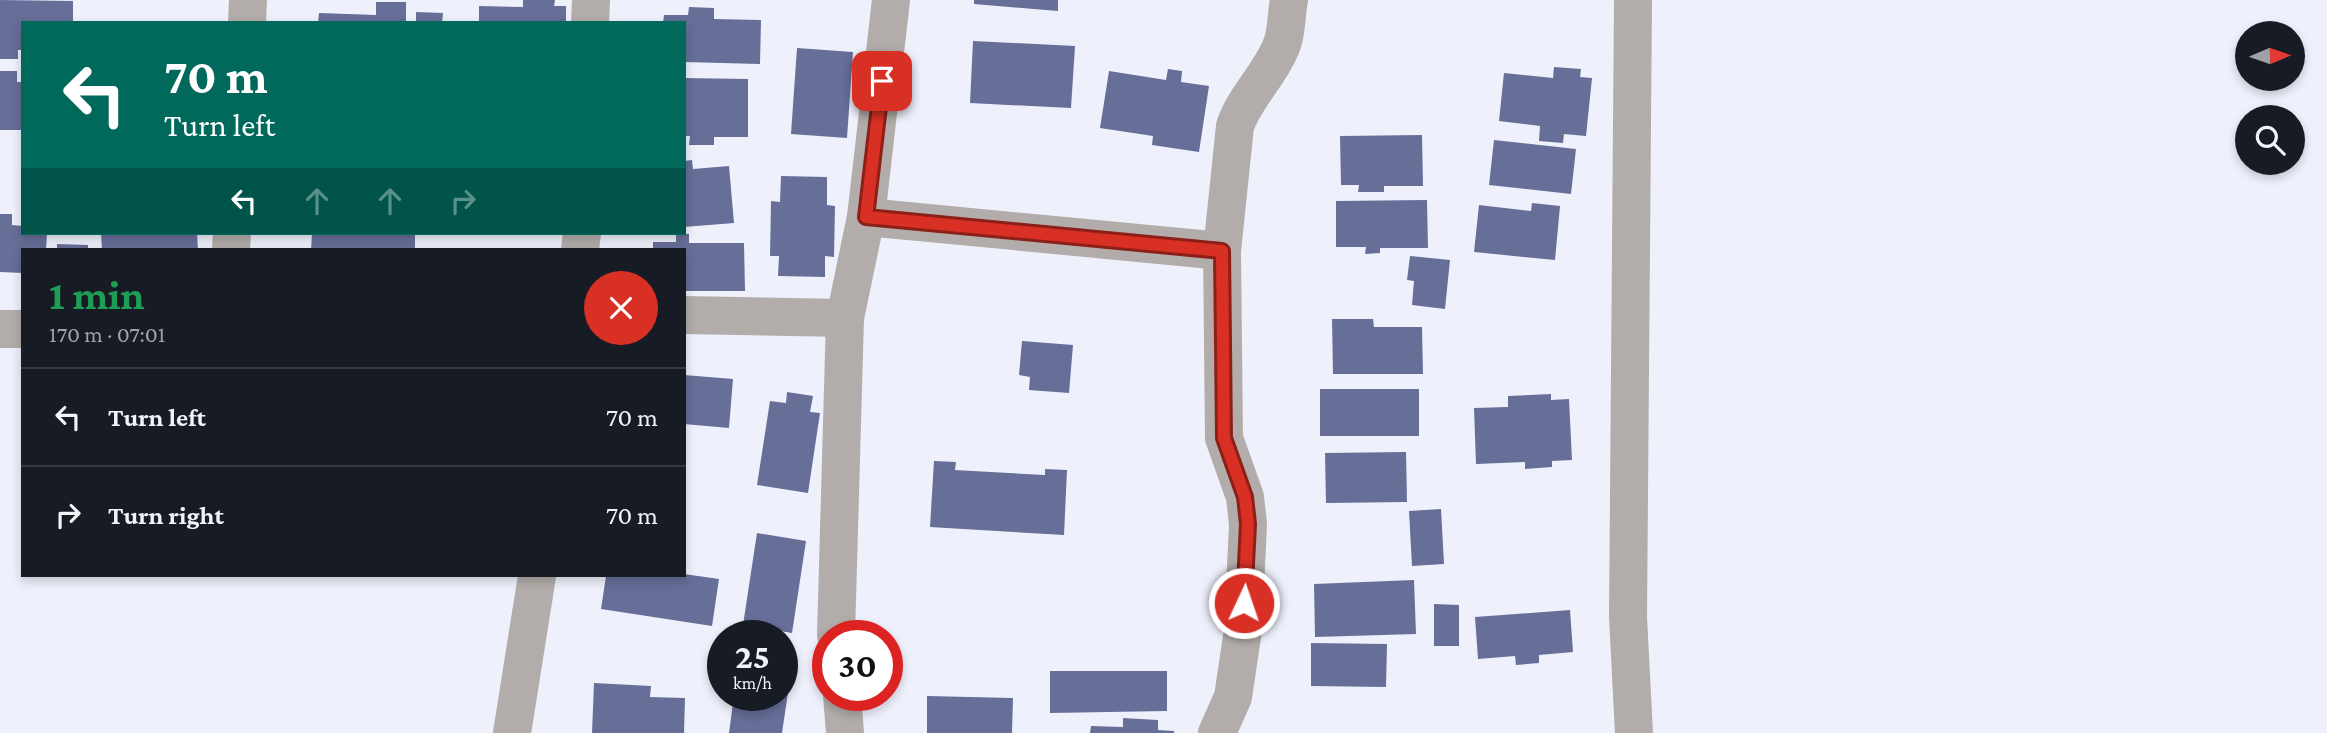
<!DOCTYPE html>
<html lang="en">
<head>
<meta charset="utf-8">
<style>
	:root { --surface:#171b24; --page:#242831; --text:#f1f3f6; --muted:#9ea1a6; --line:#363941 }
	body { margin:0; font-family:"Crimson Pro",serif; background:var(--page); color:var(--text); height:100vh; display:flex; flex-direction:column; font-size:26px; white-space:nowrap }
	* { box-sizing:border-box; margin:0 }
	p { font-size:23px; color:var(--muted) }
	.icon { flex:none; width:38px; height:38px; fill:none; stroke:currentColor; stroke-width:2; stroke-linecap:round; stroke-linejoin:round }
	.map { position:relative; flex:1; overflow:hidden }
	.panel { position:absolute; left:21px; top:248px; width:665px; height:329px; display:flex; flex-direction:column; background:var(--surface); border-radius:0px; box-shadow:0 4px 10px #0003 }
	.panel>* { flex:none }
	.banner { position:absolute; left:21px; top:21px; width:665px; height:214px; border-radius:0px; box-shadow:0 4px 10px #0003; background:#00695c; color:#fff; overflow:hidden }
	.needle { width:46px; rotate:88deg }
	.buttons { position:absolute; left:2235px; top:21px; display:grid; gap:14px }
	.buttons a { display:grid; place-items:center; width:70px; height:70px; border-radius:50%; background:var(--surface); box-shadow:0 4px 10px #0003; font-size:35px }
	.speed { position:absolute; left:707px; top:620px; display:flex; gap:14px; font-size:35px; font-weight:700; text-align:center }
	.speed>* { display:grid; place-content:center; width:91px; height:91px; border-radius:50%; background:var(--surface); box-shadow:0 4px 10px #0003; line-height:1 }
	.speed small { font-size:18px; font-weight:400 }
	.speed .limit { border:10px solid #d22; background:#fff; color:#111 }
	.pin { position:absolute; display:grid; place-items:center; width:60px; height:60px; color:#fff; margin:-30px; border-radius:14px; box-shadow:0 4px 10px #0006 }
	.me { position:absolute; width:77px; margin:-38px; rotate:3deg; stroke-linejoin:round; filter:drop-shadow(0 0 5px #0008) }
	.turn { display:flex; align-items:center; gap:24px; height:147px; padding:0 28px; font-size:32px }
	.turn .icon { width:91px; height:91px; stroke-width:2.5 }
	.turn b { display:block; font-size:49px; line-height:60px }
	.lanes { display:flex; align-items:center; height:66px; padding:0 28px; background:#0003; justify-content:center; gap:35px; direction:ltr }
	.lanes .off { opacity:.35 }
	.round { display:grid; place-items:center; flex:none; width:74px; height:74px; border-radius:37px; background:var(--page) }
	.summary { display:flex; align-items:center; justify-content:space-between; height:119px; padding:0 28px }
	h1 { font-size:42px; font-weight:700; line-height:52px; color:#1e9e55 }
	ul { padding:0; list-style:none }
	li { display:flex; align-items:center; gap:21px; height:98px; padding:0 28px; border-top:2px solid var(--line) }
	li div { flex:1 }
	li b { display:block; font-size:26px }
	li em { font-style:normal }
	.map>svg:first-child { display:block }
</style>
</head>
<body>
<div class="map">
<svg width="2327" height="733" viewBox="0 0 2327 733">
	<rect width="100%" height="100%" fill="#eef1fc"/>
	<!-- building -->
	<g fill="#676e97">
		<polygon points="0,0 73,1 73,23 23,23 23,50 18,50 18,59 0,59"/>
		<polygon points="523,0 555,0 554,6 566,6 566,23 479,23 479,6 523,7"/>
		<polygon points="974,0 1058,0 1058,11 974,4"/>
		<polygon points="376,2 406,2 406,23 318,23 319,13 376,15"/>
		<polygon points="689,7 714,8 714,19 761,20 760,64 684,62 684,23 663,23 664,15 688,15"/>
		<polygon points="416,12 443,13 442,23 416,23"/>
		<polygon points="973,41 1075,46 1071,108 970,103"/>
		<polygon points="797,48 853,52 847,138 791,134"/>
		<polygon points="1554,67 1581,69 1580,77 1592,78 1586,136 1564,134 1563,143 1539,141 1540,126 1499,121 1504,73 1553,78"/>
		<polygon points="1168,69 1182,71 1181,82 1209,86 1199,152 1152,145 1153,136 1100,128 1109,71 1166,80"/>
		<polygon points="0,71 17,71 17,82 23,82 23,130 0,130"/>
		<polygon points="684,78 748,79 748,137 714,137 714,145 689,145 690,136 684,136"/>
		<polygon points="1422,135 1423,186 1384,186 1384,192 1358,192 1359,185 1341,185 1340,136"/>
		<polygon points="1494,140 1576,149 1571,194 1489,185"/>
		<polygon points="692,160 693,169 729,166 734,223 684,227 684,161"/>
		<polygon points="781,176 827,177 827,205 835,206 834,257 825,256 825,277 778,276 779,256 770,256 771,201 780,202"/>
		<polygon points="1427,200 1428,248 1380,248 1380,253 1365,254 1366,247 1336,247 1336,201"/>
		<polygon points="1532,203 1560,206 1555,260 1474,252 1479,205 1531,211"/>
		<polygon points="0,214 12,214 12,225 23,226 23,233 47,233 46,250 23,250 23,273 0,272"/>
		<polygon points="101,233 197,233 198,250 102,250"/>
		<polygon points="312,233 415,233 415,250 311,250"/>
		<polygon points="676,233 689,234 689,243 744,243 745,291 684,291 684,250 653,250 653,242 676,242"/>
		<polygon points="57,244 88,245 88,250 57,250"/>
		<polygon points="1410,256 1450,260 1445,309 1412,305 1414,281 1407,280"/>
		<polygon points="1332,319 1373,319 1374,327 1422,327 1423,374 1333,374"/>
		<polygon points="1022,341 1073,345 1069,393 1029,390 1030,377 1019,375"/>
		<polygon points="684,375 733,379 729,428 684,424"/>
		<rect x="1320" y="389" width="99" height="47"/>
		<polygon points="787,392 813,396 810,412 820,413 808,493 757,485 770,401 786,403"/>
		<polygon points="1551,394 1551,400 1569,399 1572,460 1552,461 1552,467 1525,469 1525,462 1476,464 1474,408 1508,407 1508,396"/>
		<polygon points="1406,452 1407,502 1326,503 1325,453"/>
		<polygon points="934,461 956,462 955,470 1045,475 1045,469 1067,470 1064,535 930,527"/>
		<polygon points="1441,509 1444,564 1412,566 1409,511"/>
		<polygon points="757,533 806,541 792,633 743,625"/>
		<polygon points="684,574 719,579 712,626 601,609 606,576"/>
		<polygon points="1414,580 1416,634 1315,637 1314,584"/>
		<polygon points="1434,604 1459,605 1459,646 1434,646"/>
		<polygon points="1570,610 1573,652 1539,655 1539,663 1516,665 1515,656 1478,659 1475,617"/>
		<polygon points="1311,643 1387,644 1386,687 1311,686"/>
		<polygon points="1050,671 1167,671 1167,711 1050,713"/>
		<polygon points="782,677 790,679 782,733 729,733 734,695 782,695"/>
		<polygon points="594,683 651,686 650,697 685,698 684,733 592,733"/>
		<polygon points="927,696 1013,698 1012,733 927,733"/>
		<polygon points="1123,718 1158,720 1158,730 1174,731 1174,733 1090,733 1091,726 1123,727"/>
	</g>
	<g fill="none" stroke-linecap="round" stroke-linejoin="round">
		<!-- minor -->
		<g stroke="#b2adaa" stroke-width="38">
			<polyline points="1633,0 1628,617 1634,733"/>
			<polyline points="247,23 248,0"/>
			<polyline points="590,23 591,0"/>
			<polyline points="866,217 1222,251"/>
			<polyline points="231,250 232,233"/>
			<polyline points="580,250 582,233"/>
			<polyline points="684,315 845,318"/>
			<polyline points="0,329 23,329"/>
			<polyline points="836,635 845,318 866,217 891,0"/>
			<polyline points="842,695 845,733"/>
			<polyline points="512,733 537,576"/>
			<path d="M 1217,733 L 1233,697 L 1243,630 L 1248,524 L 1245,497 L 1224,438 L 1222,251 L 1235,126 C 1245,97 1268,77 1280,49 C 1287,35 1286,15 1289,0"/>
		</g>
	</g>
	<g fill="none" stroke-linecap="round" stroke-linejoin="round">
		<!-- route casing -->
		<g stroke="#8d1f18" stroke-width="18">
			<polyline id="route" points="882,81 866,217 1222,251 1224,438 1245,497 1248,524 1244,603"/>
		</g>
		<!-- route -->
		<use href="#route" stroke="#d93025" stroke-width="12"/>
	</g>
</svg>
<div class="buttons">
<a><svg class="needle" viewBox="-14 -14 28 28"><path d="M0-13l5 13h-10z" fill="#e53935"/><path d="M0 13l5-13h-10z" fill="#9ea1a6"/></svg></a>
<a><svg class="icon" aria-label="search" viewBox="0 0 24 24"><circle cx="10" cy="10" r="6"/><path d="M15 15l6 6"/></svg></a>
</div>
<div class="speed"><div>25<small>km/h</small></div><div class="limit">30</div></div>
<div class="pin" style="left:882px;top:81px;background:#d93025"><svg class="icon" aria-label="arrive" viewBox="0 0 24 24"><path d="M6 21V4h12l-3 4 3 4H6"/></svg></div>
<svg class="me" style="left:1244px;top:603px" viewBox="-20 -20 40 40"><circle r="17" fill="#d93025" stroke="#fff" stroke-width="3"/><path d="M0-11L8 9 0 5-8 9z" fill="#fff"/></svg>
<div class="banner">
<div class="turn"><svg class="icon" aria-label="left" viewBox="0 0 24 24"><path d="M17 20v-9H6M10 6l-5 5 5 5"/></svg><div><b>70 m</b>Turn left</div></div>
<div class="lanes"><svg class="icon" aria-label="left" viewBox="0 0 24 24"><path d="M17 20v-9H6M10 6l-5 5 5 5"/></svg><svg class="icon off" aria-label="ahead" viewBox="0 0 24 24"><path d="M12 20V5M6 11l6-6 6 6"/></svg><svg class="icon off" aria-label="ahead" viewBox="0 0 24 24"><path d="M12 20V5M6 11l6-6 6 6"/></svg><svg class="icon off" aria-label="right" viewBox="0 0 24 24"><path d="M7 20v-9h11M14 6l5 5-5 5"/></svg></div>
</div>
<section class="panel">
<div class="summary"><div><h1>1 min</h1><p>170 m · 07:01</p></div><a class="round" style="background:#d93025;color:#fff"><svg class="icon" aria-label="close" viewBox="0 0 24 24"><path d="M6 6l12 12M18 6L6 18"/></svg></a></div>
<ul>
<li><svg class="icon" aria-label="left" viewBox="0 0 24 24"><path d="M17 20v-9H6M10 6l-5 5 5 5"/></svg><div><b>Turn left</b></div><em>70 m</em></li>
<li><svg class="icon" aria-label="right" viewBox="0 0 24 24"><path d="M7 20v-9h11M14 6l5 5-5 5"/></svg><div><b>Turn right</b></div><em>70 m</em></li>
</ul>
</section>
</div>
</body>
</html>
